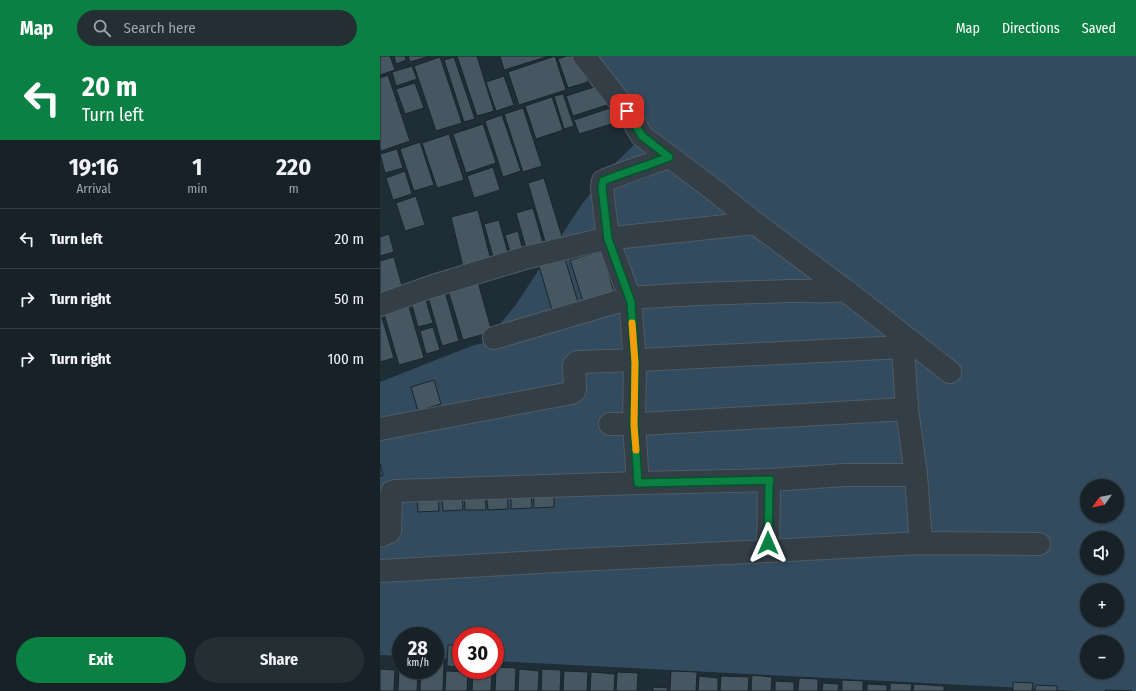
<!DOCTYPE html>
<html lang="en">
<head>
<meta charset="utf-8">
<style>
	:root { --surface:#172228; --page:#242f34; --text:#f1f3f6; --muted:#9ea4a8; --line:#363f45; --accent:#0b8043 }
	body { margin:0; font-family:"Fira Sans Condensed",sans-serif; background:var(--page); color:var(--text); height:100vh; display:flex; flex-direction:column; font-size:15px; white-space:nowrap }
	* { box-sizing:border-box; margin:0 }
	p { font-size:13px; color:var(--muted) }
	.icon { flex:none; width:22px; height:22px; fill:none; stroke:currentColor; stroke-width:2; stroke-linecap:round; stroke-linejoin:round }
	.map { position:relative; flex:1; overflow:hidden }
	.details { display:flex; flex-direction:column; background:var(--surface); width:380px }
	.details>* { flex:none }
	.hud { background:#0b8043; color:#fff; overflow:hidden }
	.needle { width:26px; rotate:237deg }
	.buttons { position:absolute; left:700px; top:423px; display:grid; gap:8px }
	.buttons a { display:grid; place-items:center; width:44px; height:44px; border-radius:50%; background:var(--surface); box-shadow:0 1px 3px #0004,0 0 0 1px var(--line); font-size:20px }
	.speed { position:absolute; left:12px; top:571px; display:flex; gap:8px; font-size:20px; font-weight:700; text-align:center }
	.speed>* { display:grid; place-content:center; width:52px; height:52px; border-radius:50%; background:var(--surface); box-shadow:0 1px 3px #0004,0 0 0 1px var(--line); line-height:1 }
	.speed small { font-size:10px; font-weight:400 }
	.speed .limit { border:6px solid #d22; background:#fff; color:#111 }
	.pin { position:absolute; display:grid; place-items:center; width:34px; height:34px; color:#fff; margin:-17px; border-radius:8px; box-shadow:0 2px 6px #0006 }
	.me { position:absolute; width:44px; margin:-22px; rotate:0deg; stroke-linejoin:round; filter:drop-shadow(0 0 3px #0008) }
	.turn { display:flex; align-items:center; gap:14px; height:84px; padding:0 16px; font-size:18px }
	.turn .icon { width:52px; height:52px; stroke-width:2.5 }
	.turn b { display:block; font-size:28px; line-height:34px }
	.eta { display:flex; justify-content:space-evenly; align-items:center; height:68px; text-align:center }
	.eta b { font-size:24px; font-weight:700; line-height:28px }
	.action { display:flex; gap:8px; margin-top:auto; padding:8px 16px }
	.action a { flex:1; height:46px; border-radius:24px; background:var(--accent); color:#fff; font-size:16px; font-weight:700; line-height:46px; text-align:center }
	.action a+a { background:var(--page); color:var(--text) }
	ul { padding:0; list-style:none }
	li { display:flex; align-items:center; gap:12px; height:60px; padding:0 16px; border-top:1px solid var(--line) }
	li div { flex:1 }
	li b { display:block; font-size:15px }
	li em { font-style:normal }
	header { display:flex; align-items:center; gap:24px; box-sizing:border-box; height:56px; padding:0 20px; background:var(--accent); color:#fff }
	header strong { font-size:19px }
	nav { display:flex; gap:22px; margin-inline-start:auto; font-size:14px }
	.search { width:280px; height:36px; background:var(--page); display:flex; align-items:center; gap:10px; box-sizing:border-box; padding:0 14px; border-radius:22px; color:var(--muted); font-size:15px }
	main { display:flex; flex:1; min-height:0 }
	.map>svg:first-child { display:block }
</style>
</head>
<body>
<header>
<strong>Map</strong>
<div class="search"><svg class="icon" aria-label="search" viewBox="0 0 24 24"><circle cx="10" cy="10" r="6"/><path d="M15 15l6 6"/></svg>Search here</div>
<nav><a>Map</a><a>Directions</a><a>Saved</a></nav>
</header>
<main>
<section class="details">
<div class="hud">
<div class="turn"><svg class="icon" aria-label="left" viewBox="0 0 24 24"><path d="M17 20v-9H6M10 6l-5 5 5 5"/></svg><div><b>20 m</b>Turn left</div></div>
</div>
<div class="eta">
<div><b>19:16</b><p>Arrival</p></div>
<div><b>1</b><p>min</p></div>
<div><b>220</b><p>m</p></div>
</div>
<ul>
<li><svg class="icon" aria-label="left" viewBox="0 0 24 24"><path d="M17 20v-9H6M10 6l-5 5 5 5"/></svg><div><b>Turn left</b></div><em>20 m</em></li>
<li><svg class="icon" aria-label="right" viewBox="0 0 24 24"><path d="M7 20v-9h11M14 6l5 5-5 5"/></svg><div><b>Turn right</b></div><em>50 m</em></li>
<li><svg class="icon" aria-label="right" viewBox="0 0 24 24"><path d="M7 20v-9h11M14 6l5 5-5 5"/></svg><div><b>Turn right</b></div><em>100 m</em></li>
</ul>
<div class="action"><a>Exit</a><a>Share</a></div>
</section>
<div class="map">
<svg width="756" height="635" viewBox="0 0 756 635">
	<rect width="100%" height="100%" fill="#1f2d36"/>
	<!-- water -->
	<path fill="#334b5e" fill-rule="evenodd" d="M 209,0 L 756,0 L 756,635 L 699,635 L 115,605 L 115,580 L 81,580 L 81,603 L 55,602 L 55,580 L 21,580 L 21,600 L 0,599 L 0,326 L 94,289 L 114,285 L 114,278 L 119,269 L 135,250 L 202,148 L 232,110 L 259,84 ZM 707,430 L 737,430 L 737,460 L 707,460 ZM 707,482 L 737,482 L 737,512 L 707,512 ZM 707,534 L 737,534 L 737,564 L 707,564 ZM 707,586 L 737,586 L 737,616 L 707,616 Z"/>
	<!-- building -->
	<g fill="#475762" stroke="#1a252d">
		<polygon points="0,0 10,0 15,14 0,19"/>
		<polygon points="14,0 25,0 26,4 16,8"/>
		<polygon points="28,0 50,0 30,6"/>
		<polygon points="77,0 97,0 114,55 97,60"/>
		<polygon points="120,0 169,0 124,14"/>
		<polygon points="175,0 186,34 139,49 128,16"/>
		<polygon points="186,0 200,0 208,26 188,32 178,3"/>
		<polygon points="60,1 82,67 56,75 34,10"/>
		<polygon points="74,1 95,63 84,66 64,4"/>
		<polygon points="32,10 37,23 16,30 12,16"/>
		<polygon points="8,19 30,85 1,95 0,92 0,22"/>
		<polygon points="124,20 134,49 116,55 106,26"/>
		<polygon points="35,27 44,52 25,58 16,33"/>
		<polygon points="224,28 230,48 193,60 186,40"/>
		<polygon points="183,38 194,70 184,73 174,40"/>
		<polygon points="172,41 183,74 156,83 145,50"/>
		<polygon points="239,49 244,64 199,78 194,64"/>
		<polygon points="143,52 162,110 143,116 124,58"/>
		<polygon points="122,59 141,115 123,121 105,65"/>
		<polygon points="103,68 116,107 86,117 73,78"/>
		<polygon points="69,78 84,124 57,132 42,87"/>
		<polygon points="40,86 54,129 34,135 20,93"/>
		<polygon points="17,93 23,112 5,117 0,98"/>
		<polygon points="113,111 120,134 94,142 87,120"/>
		<polygon points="25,115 32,138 13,144 6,122"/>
		<polygon points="164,122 184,187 167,192 148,127"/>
		<polygon points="36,140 45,169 25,175 16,147"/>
		<polygon points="153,152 165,194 148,199 136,157"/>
		<polygon points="98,154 112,208 84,215 71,161"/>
		<polygon points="119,164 130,204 115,208 104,168"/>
		<polygon points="138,175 144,198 132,202 125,179"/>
		<polygon points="9,178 14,196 0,200 0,181"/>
		<polygon points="222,195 235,240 204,249 190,204"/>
		<polygon points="14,201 24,237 0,242 0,205"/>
		<polygon points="185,203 198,246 172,254 159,210"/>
		<polygon points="96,219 112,276 83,284 66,228"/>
		<polygon points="64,232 79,285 62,290 47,237"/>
		<polygon points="44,238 53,267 38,271 30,242"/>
		<polygon points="27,244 44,302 19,309 2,251"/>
		<polygon points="0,255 14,302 0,306"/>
		<polygon points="53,271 60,294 46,298 40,275"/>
		<polygon points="54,324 61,348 38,355 31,331"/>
		<polygon points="0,408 3,419 0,420"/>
		<polygon points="174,432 174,451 154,452 153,433"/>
		<polygon points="151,433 152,452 131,453 131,434"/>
		<polygon points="127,434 128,453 108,454 106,435"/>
		<polygon points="82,435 83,454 63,455 62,436"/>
		<polygon points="105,435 106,454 85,454 84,436"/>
		<polygon points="58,436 59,455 38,456 37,437"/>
		<polygon points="68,589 81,590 81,611 67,610"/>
		<polygon points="55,605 64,606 63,635 40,635 41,614 55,614"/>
		<polygon points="116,611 136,612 135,635 115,635"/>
		<polygon points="19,612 21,612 21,614 38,614 37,635 18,635"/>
		<polygon points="0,613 15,614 14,635 0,635"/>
		<polygon points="139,613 159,615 158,635 138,635"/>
		<polygon points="162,613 181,614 180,635 161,635"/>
		<polygon points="93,614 112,614 111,635 92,635"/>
		<polygon points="66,615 88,616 87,635 65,635"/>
		<polygon points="184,615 208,616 207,635 183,635"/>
		<polygon points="291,615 317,616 316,635 290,635"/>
		<polygon points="211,616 235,618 234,635 210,635"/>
		<polygon points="237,616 258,617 257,635 236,635"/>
		<polygon points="372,619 392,621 391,635 371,635"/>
		<polygon points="319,620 338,622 338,635 318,635"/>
		<polygon points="341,620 369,621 368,635 340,635"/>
		<polygon points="419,622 438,623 438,635 418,635"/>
		<polygon points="462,624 483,625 483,635 462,635"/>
		<polygon points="395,625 414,626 414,635 395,635"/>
		<polygon points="633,626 653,627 652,635 633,635"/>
		<polygon points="443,627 459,628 458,635 442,635"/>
		<polygon points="510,627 532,628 531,635 510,635"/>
		<polygon points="487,628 507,629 507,635 487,635"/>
		<polygon points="534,628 564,630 564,635 533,635"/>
		<polygon points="656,629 677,630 677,635 655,635"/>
		<polygon points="273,631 288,632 287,635 273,635"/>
		<polygon points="725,634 752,635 725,635"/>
	</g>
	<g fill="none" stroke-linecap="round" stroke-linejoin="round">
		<!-- street casing -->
		<g stroke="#505c65" stroke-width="24">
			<g id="street">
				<polyline points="204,0 247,55 262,80 334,134 375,167 465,234 570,316"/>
				<polyline points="0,249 53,230 145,202 224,183 375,167"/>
				<path d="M 114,282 L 250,242 L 228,183 L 222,132 L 223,125 C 245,116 267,109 289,101"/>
				<polyline points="230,368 261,368 527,353"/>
				<polyline points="0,373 191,337 194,335 195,333 194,309 197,306 258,304 523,291"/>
				<polyline points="536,419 541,487"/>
				<path d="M 258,427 L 254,369 L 255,307 L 250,242 C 302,238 354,237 407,235 C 426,235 446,236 465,234"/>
				<polyline points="0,480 7,477 10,475 11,439 12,436 15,435 258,427 390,424 465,419 536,419 527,353 523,294 523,291 527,283"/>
				<polyline points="388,495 389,430 390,424"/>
				<polyline points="0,515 195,504 388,495 541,487 659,488"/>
			</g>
		</g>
		<!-- street -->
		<use href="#street" stroke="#333e46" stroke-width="22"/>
	</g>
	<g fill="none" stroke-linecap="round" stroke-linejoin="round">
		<!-- route casing -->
		<g stroke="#07532c" stroke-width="10">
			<path id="route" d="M 247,55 L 262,80 L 289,101 C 267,110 245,116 223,125 L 222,132 L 228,183 L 251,246 L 255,307 L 254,369 L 258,427 L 390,424 L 389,430 L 388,487"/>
		</g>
		<!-- route -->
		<use href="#route" stroke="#0b8043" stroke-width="7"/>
		<!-- slow -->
		<polyline stroke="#f59e0b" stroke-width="7" points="252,267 255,307 254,369 256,394"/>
	</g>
</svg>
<div class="buttons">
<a><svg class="needle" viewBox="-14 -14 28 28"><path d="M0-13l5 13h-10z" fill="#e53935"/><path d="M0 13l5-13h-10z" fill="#9ea4a8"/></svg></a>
<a><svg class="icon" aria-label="sound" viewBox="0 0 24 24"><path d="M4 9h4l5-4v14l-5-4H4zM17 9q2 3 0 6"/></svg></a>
<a>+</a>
<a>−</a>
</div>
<div class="speed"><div>28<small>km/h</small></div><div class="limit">30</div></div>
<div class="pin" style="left:247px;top:55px;background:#d93025"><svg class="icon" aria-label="arrive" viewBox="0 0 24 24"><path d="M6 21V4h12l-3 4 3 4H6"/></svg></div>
<svg class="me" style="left:388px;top:487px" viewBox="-20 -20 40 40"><path d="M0-17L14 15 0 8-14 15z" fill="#0b8043" stroke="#fff" stroke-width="4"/></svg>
</div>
</main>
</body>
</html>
